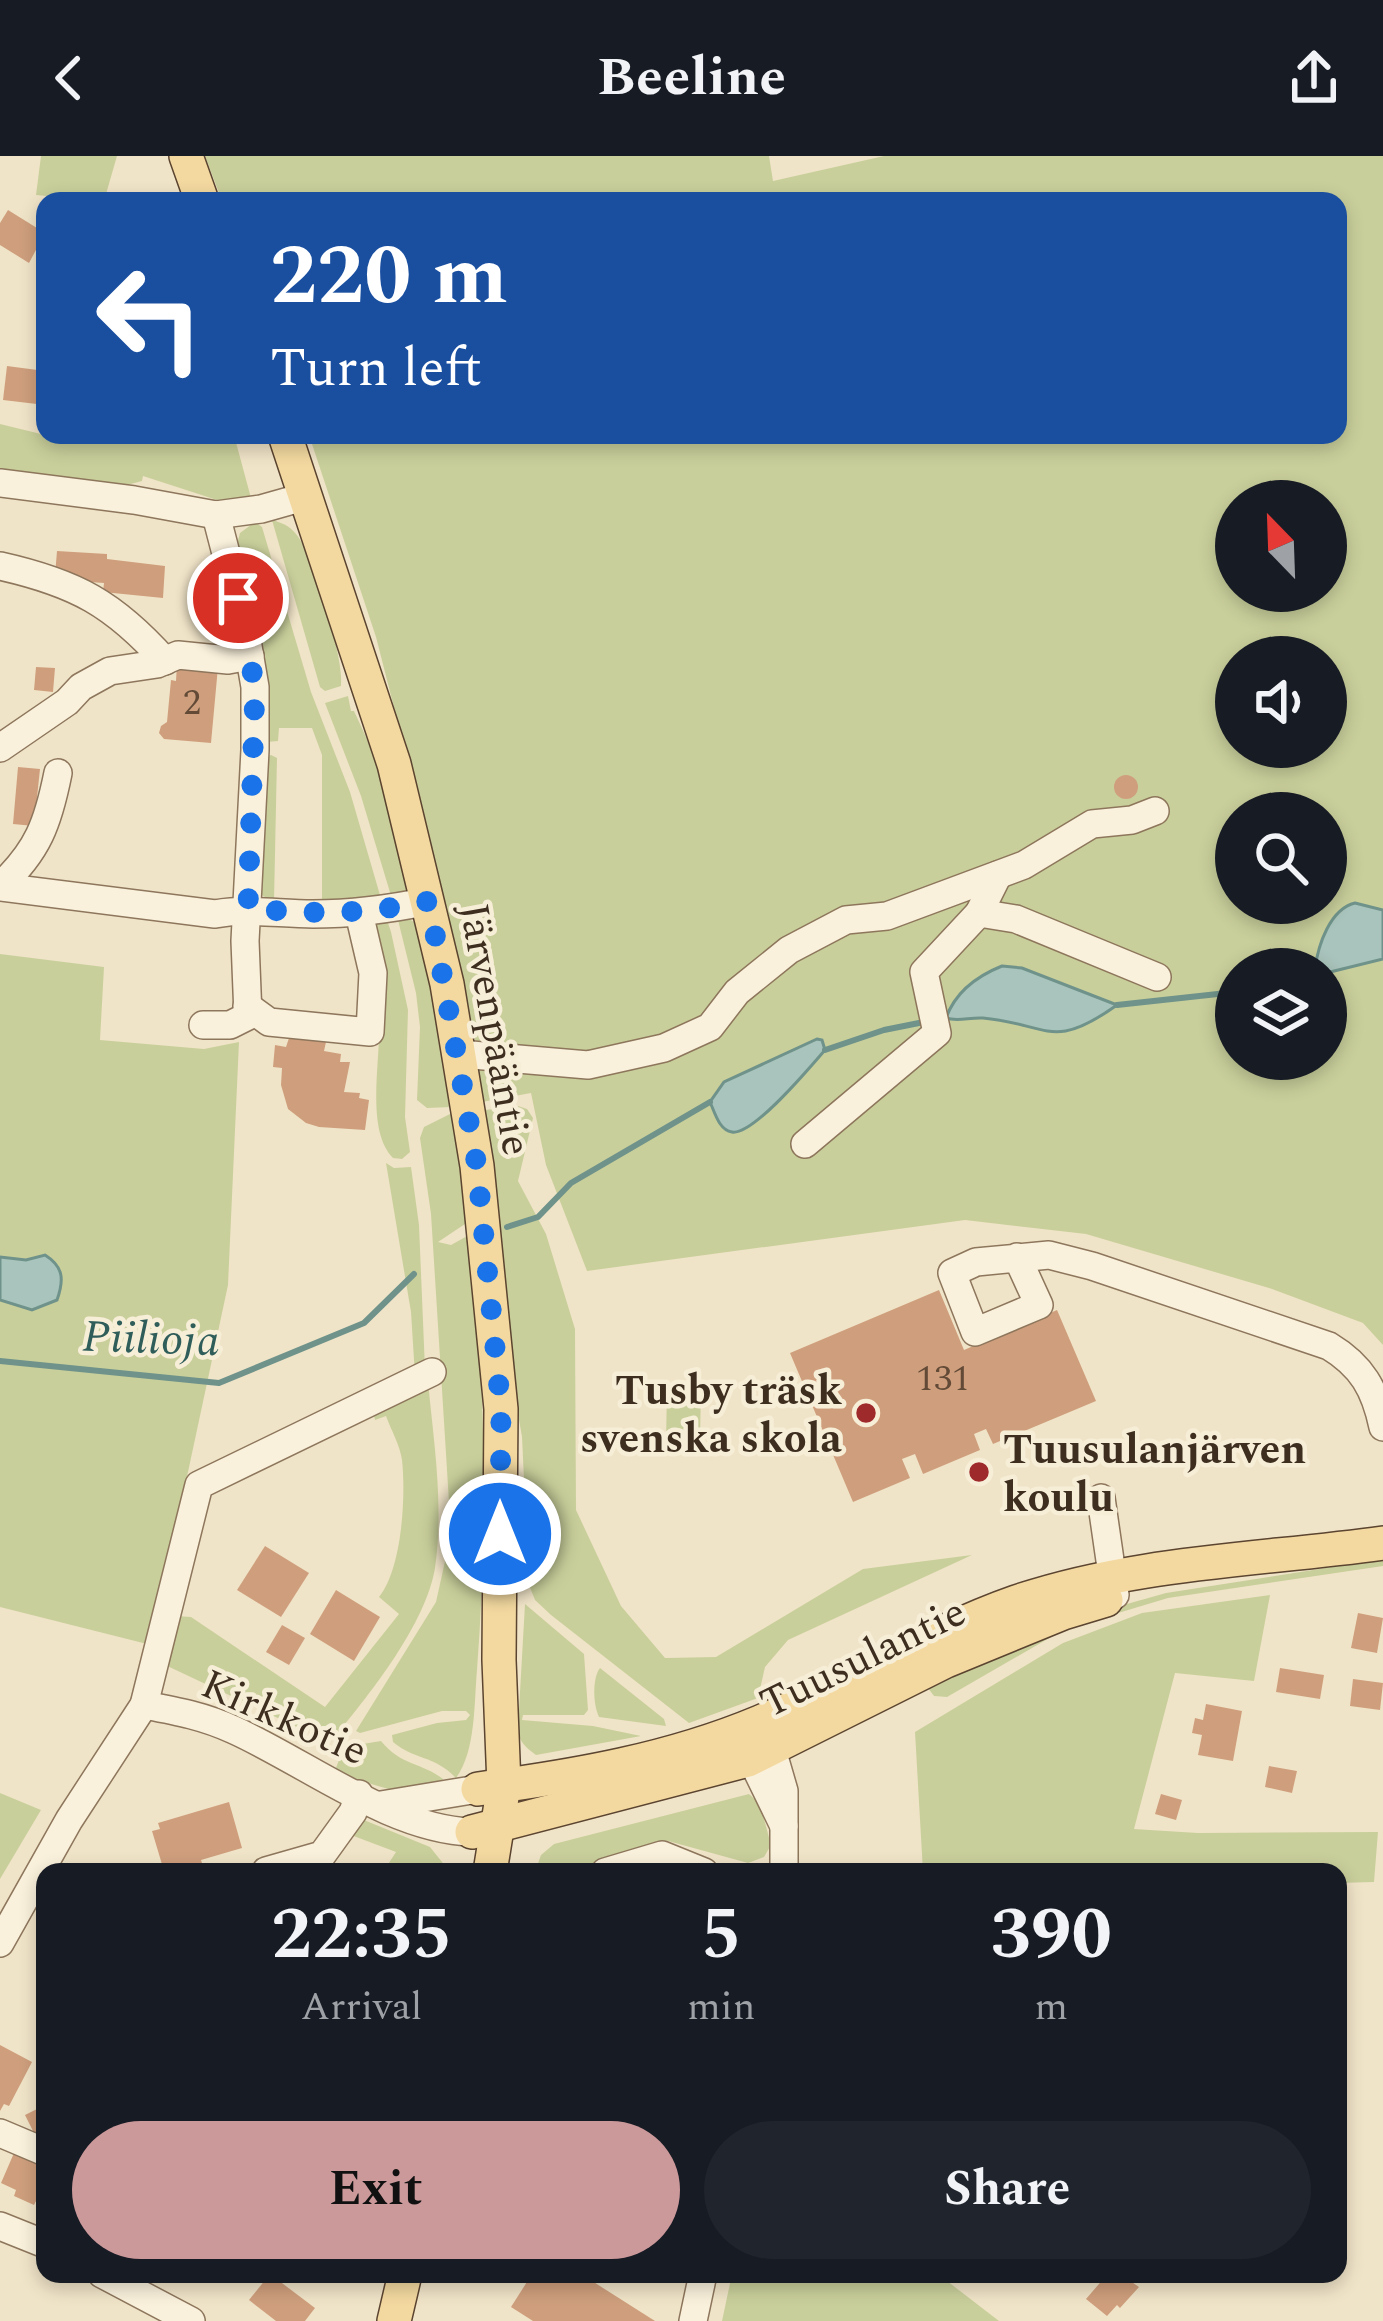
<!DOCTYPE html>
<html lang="en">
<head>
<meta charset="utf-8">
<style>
	:root { --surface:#171b24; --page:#20242c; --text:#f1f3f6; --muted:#9ea1a6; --accent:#cc999b }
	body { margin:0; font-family:Spectral,serif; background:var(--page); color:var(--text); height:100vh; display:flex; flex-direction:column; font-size:45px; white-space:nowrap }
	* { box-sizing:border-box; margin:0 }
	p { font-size:39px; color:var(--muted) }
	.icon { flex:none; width:66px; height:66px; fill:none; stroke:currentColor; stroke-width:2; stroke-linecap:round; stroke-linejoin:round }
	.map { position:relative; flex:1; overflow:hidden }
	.drawer { position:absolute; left:36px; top:1707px; width:1311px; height:420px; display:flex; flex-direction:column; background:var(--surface); border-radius:24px; box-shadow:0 6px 18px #0003 }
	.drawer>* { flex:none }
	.hud { position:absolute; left:36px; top:36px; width:1311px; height:252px; border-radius:24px; box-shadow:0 6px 18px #0003; background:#1a4fa0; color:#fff; overflow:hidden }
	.needle { width:78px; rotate:337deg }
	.tools { position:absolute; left:1215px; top:324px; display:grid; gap:24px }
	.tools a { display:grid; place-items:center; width:132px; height:132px; border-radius:50%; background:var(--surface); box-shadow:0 6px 18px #0003; font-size:60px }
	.pin { position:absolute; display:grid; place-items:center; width:102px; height:102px; color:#fff; margin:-51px; border:6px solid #fff; border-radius:50%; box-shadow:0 3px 12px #0007 }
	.me { position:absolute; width:132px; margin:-66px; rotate:0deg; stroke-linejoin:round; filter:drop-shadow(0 0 9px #0008) }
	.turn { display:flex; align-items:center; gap:42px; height:252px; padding:0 36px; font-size:54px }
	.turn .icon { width:156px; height:156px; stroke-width:2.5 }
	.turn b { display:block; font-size:84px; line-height:102px }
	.eta { display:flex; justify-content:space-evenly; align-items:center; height:204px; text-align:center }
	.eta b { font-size:72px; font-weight:700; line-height:84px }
	.cta { display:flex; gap:24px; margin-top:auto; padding:24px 36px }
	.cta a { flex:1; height:138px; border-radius:72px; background:var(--accent); color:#111; font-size:48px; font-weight:700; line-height:138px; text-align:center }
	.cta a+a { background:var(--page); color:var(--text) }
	header { display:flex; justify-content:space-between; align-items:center; height:156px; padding:0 36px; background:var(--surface); font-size:54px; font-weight:700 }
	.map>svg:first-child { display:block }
</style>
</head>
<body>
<header><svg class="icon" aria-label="back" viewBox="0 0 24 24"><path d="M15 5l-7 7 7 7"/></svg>Beeline<svg class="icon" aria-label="share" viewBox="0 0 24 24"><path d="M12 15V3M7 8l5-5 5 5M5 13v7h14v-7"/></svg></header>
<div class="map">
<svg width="1383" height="2165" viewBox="0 0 1383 2165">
	<rect width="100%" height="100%" fill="#f0e4c8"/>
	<!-- green -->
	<g fill="#c9cf9b" fill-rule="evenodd">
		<polygon points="41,0 117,0 104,45 36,39"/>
		<path d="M 205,0 L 769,0 L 773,25 L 884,0 L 1383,0 L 1383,1189 L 1363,1167 L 1269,1132 L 1086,1078 L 965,1064 L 587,1115 L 546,1009 L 531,937 L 482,946 L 478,915 L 491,910 L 471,877 L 455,790 L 376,481 L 309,279 L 1338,279 L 1338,45 L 222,45 ZM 1236,345 L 1326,345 L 1326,435 L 1236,435 ZM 1236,501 L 1326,501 L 1326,591 L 1236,591 ZM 1236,657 L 1326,657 L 1326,747 L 1236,747 ZM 1236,813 L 1326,813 L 1326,903 L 1236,903 Z"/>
		<polygon points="0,268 45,279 234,279 251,342 220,345 143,320 142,325 123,330 0,316"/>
		<path d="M 272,364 C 282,367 289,369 296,378 C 313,397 345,505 341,530 L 325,535 L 320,531 Z"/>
		<polygon points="255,366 262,371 311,536 350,636 382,746 322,751 322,599 312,572 279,572 278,585 267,586 237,388 240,377"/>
		<polygon points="348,540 351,555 354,555 377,605 409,730 406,738 392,743 361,640 325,547"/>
		<polygon points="271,599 277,602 274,746 258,737 265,602"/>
		<path d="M 379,762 L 387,764 L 391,776 L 408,854 L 405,961 L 410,996 L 402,1003 L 393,1002 C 365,974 381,904 379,866 C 378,835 373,804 370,773 Z"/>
		<polygon points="408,762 418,769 430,819 452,951 427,952 417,944 420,871 416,837 398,764"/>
		<polygon points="0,798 104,811 100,884 204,893 239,886 228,1129 151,1489 0,1451"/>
		<polygon points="518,950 527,953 533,962 518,1025 546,1078 575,1173 576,1354 621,1450 665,1502 716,1501 863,1413 972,1399 788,1484 765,1511 758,1542 689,1567 551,1459 535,1444 529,1429 522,1281 511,1217 485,954"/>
		<path d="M 452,957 L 468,1066 L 438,1086 L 451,1089 L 469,1079 C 486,1225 488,1368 477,1514 C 474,1547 476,1595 456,1622 C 434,1599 414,1604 393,1586 L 392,1579 L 437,1567 L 466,1564 L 470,1559 L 466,1555 L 442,1555 L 360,1577 L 356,1575 L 436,1446 L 451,1378 L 431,1058 L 420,982 L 424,971 Z"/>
		<polygon points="386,1007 394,1012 411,1011 419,1069 425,1213 415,1220 411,1156"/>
		<path d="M 428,1226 C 434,1287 444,1351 435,1412 C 426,1467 371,1537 336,1579 L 299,1572 L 163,1508 L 176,1460 L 191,1461 L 325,1551 L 399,1458 L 379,1441 C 402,1413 406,1340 402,1304 C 400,1289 391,1274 386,1260 L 375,1264 L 373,1255 Z"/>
		<polygon points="667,1230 701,1230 700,1286 666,1286"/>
		<polygon points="1383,1403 1383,1410 1168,1442 1065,1473 947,1541 934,1540 925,1528 1063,1466 1166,1437"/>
		<polygon points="1270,1439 1254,1525 1175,1517 1134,1673 1198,1677 1378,1676 1374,1726 1338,1727 1338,1716 923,1716 915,1576 1063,1487 1142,1457"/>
		<path d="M 525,1448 L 584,1498 L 588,1554 L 584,1559 L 523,1559 L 522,1564 L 593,1570 L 641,1580 L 536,1599 C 525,1591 518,1585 518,1571 Z"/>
		<path d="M 600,1512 L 664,1563 L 666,1570 L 599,1561 C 593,1549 592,1522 600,1512 Z"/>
		<path d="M 381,1585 C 401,1610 421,1606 443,1623 L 442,1630 L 395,1635 L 334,1617 L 344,1591 Z"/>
		<polygon points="0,1637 41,1654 0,1723"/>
		<polygon points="749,1638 760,1648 771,1689 764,1701 748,1707 668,1685 571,1716 535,1716 541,1699 554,1688"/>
		<polygon points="359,1662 430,1691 450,1716 383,1716 396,1696 351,1679"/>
		<polygon points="732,2118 938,2118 999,2165 722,2165"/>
	</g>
	<!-- water -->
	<g fill="#a9c4bc" stroke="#6f938a" stroke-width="3">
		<path d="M 1355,747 L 1383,754 L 1383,803 L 1326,817 L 1326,813 L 1315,813 C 1318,789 1330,753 1355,747 Z"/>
		<path d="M 1002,810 L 1022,812 L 1117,849 C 1051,896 1049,868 983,862 C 970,861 958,866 946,862 C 955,837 977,820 1002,810 Z"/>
		<path d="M 817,883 L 822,884 L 825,894 C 811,910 753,980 732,976 C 719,974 715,957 710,946 L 724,926 Z"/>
		<path d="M 45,1099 C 64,1111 64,1124 57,1144 L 32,1154 L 0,1144 L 0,1101 L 26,1104 Z"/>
	</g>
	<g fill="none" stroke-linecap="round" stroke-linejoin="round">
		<!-- stream -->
		<g stroke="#6f938a" stroke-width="6">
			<polyline points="1117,849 1236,836"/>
			<polyline points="825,894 884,874 924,866"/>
			<polyline points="507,1071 538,1061 571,1027 710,946"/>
			<polyline points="0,1205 219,1227 364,1167 414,1118"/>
		</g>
	</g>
	<!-- building -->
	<g fill="#cf9f7d">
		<polygon points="8,54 45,77 29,107 0,89 0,67"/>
		<polygon points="7,210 45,215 45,249 3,244"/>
		<polygon points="57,395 107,398 107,403 165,410 163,442 103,436 104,427 60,424 55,419"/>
		<polygon points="177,508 218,511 211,587 164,583 159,577 161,570 167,566 171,524 176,525"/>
		<polygon points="36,511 55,512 53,536 34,534"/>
		<polygon points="18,611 40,613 34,670 13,668"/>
		<circle cx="1126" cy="631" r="12"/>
		<polygon points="289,882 326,886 324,895 341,898 340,906 350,906 344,936 360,937 359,942 369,944 365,974 319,971 306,967 288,953 281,929 282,912 273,911 275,889 286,891"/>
		<polygon points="939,1134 964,1194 1057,1154 1096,1245 993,1288 986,1273 974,1278 980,1294 923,1318 915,1298 902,1303 910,1322 853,1346 790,1197"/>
		<polygon points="265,1390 309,1417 281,1461 237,1434"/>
		<polygon points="336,1434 380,1461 354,1505 310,1478"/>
		<polygon points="1358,1457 1383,1462 1377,1497 1351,1492"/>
		<polygon points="282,1469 305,1482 289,1509 266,1496"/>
		<polygon points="1280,1512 1324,1519 1320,1543 1276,1536"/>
		<polygon points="1353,1523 1383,1527 1380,1554 1350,1550"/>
		<polygon points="1206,1548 1242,1555 1233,1605 1198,1599 1202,1579 1192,1577 1195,1562 1203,1564"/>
		<polygon points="1269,1610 1297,1615 1292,1637 1265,1631"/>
		<polygon points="1161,1638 1182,1644 1176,1664 1155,1658"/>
		<polygon points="229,1646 242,1692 201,1704 205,1716 164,1715 152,1675 160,1673 158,1667"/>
		<polygon points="0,1889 32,1906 9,1950 4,1948 0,1955"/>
		<polygon points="45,1949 45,1976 36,1981 25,1959"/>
		<polygon points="14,1997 45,2010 45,2046 37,2043 34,2049 14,2040 16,2034 1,2027"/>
		<polygon points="270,2118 315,2152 305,2165 276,2165 249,2144"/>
		<polygon points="532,2118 581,2118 655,2165 533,2165 511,2151"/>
		<polygon points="1120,2118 1139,2131 1120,2152 1117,2149 1107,2160 1086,2143 1105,2121 1112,2127"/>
	</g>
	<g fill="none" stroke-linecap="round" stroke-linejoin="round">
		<!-- minor casing -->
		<g stroke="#8d765c" stroke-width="30">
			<g id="minor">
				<polyline points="0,327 134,344 216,359 261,353 307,340"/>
				<path d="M 0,410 C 76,427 114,448 165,505"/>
				<polyline points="0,592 67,546 81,531 110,515 157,508 178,499 228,504 250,500"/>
				<path d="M 0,730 C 38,695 48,667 58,617"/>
				<path d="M 0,731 L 215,758 C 249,752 279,758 313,758 C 353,758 390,753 429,745"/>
				<polyline points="979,757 1016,763 1157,821"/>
				<polyline points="247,850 269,866 370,876 373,817 359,757"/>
				<polyline points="203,869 230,869 248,860 245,785 255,594 255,531 244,467 216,359"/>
				<polyline points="460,898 588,909 664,892 710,871 737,836 789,794 846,764 887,760 1024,709 1092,668 1132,664 1155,655"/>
				<polyline points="805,988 937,877 924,816 979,757 998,719"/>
				<path d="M 1017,1101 L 1039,1149 L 975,1176 L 952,1117 L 976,1106 L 1049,1099 L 1092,1110 L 1329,1190 C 1362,1210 1375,1233 1383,1271"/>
				<polyline points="1101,1342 1115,1439"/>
				<path d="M 144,1549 C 176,1555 204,1560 234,1574 C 307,1607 392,1674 472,1676"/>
				<polyline points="766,1573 784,1635 784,1716"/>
				<polyline points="743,1586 784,1670"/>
				<polyline points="381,1649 478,1633"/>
				<polyline points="266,1715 322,1699 353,1656 359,1638"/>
				<polyline points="605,1716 662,1699 704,1716"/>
				<polyline points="0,1787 69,1664 144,1549 199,1329 432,1216"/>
				<polyline points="0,1977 45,1996"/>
				<polyline points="0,2070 45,2088"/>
				<polyline points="102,2118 191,2165"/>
				<polyline points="693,2165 703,2118"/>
			</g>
		</g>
		<!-- major casing -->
		<g stroke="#5b4430" stroke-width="36">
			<g id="major">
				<polyline points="186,0 202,45"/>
				<polyline points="285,279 394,608 447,828 477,1010 501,1253 499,1504 504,1629 490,1716"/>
				<path d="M 478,1633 C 575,1620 669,1604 760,1566 C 847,1530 927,1477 1016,1446 C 1134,1406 1260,1404 1383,1387"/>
				<polyline points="472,1676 748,1604 946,1505 1063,1457 1106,1444"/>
				<polyline points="394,2165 405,2118"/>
			</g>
		</g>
		<!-- minor -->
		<use href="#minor" stroke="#faf1dc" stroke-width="27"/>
		<!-- major -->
		<use href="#major" stroke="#f3d9a0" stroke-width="33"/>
	</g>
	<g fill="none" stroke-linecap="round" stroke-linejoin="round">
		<!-- route -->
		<path stroke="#1a73e8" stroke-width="21" stroke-dasharray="0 37.8" d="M 238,442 L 255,531 L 248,752 C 310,759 368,758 429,745 L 477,1010 L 501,1252 L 500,1378"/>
	</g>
	<!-- markers -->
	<g fill="#9e2a2b" stroke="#f7eed8" stroke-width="4.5">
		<circle cx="866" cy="1257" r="12"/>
		<circle cx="979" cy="1316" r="12"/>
	</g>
	<g text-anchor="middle" stroke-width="9" stroke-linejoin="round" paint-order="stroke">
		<!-- number labels -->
		<g font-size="36" fill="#624a37">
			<text x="192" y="558">2</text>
			<text x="943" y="1234">131</text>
		</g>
		<!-- street labels -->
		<g font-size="42" fill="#3d2e20" stroke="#f7eed8">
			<text transform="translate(497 873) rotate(80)" y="15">Järvenpääntie</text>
			<text transform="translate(862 1500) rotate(-26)" y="15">Tuusulantie</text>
			<text transform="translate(285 1560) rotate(24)" y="15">Kirkkotie</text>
		</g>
		<!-- poi labels -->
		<g font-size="42" font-weight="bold" fill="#3d2e20" stroke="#f7eed8" text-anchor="end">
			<text x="842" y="1248">Tusby träsk<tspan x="842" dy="48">svenska skola</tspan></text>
			<text x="1003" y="1307" text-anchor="start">Tuusulanjärven<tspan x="1003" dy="48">koulu</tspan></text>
		</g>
		<!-- water labels -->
		<g font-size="45" font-style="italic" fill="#2f5d5a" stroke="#f7eed8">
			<text transform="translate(151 1181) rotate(2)" y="16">Piilioja</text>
		</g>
	</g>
</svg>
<div class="tools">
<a><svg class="needle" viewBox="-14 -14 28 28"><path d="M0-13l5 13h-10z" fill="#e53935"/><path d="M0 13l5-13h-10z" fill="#9ea1a6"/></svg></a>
<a><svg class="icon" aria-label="sound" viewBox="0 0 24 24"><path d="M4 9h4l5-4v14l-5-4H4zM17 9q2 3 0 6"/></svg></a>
<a><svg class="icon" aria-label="search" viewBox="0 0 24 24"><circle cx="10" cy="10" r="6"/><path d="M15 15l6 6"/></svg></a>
<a><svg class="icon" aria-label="layers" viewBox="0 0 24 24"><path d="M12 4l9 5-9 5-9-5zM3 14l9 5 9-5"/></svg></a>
</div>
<div class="pin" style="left:238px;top:442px;background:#d93025"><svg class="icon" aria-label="arrive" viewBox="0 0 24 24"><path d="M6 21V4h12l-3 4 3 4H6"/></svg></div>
<svg class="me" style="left:500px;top:1378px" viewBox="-20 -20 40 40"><circle r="17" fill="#1a73e8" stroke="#fff" stroke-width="3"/><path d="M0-11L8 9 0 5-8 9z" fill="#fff"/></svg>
<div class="hud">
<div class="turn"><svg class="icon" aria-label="left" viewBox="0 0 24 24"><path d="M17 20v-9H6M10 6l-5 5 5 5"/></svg><div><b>220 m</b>Turn left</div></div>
</div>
<section class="drawer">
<div class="eta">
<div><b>22:35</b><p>Arrival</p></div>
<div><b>5</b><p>min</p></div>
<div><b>390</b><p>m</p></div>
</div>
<div class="cta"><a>Exit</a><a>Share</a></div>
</section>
</div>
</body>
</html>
